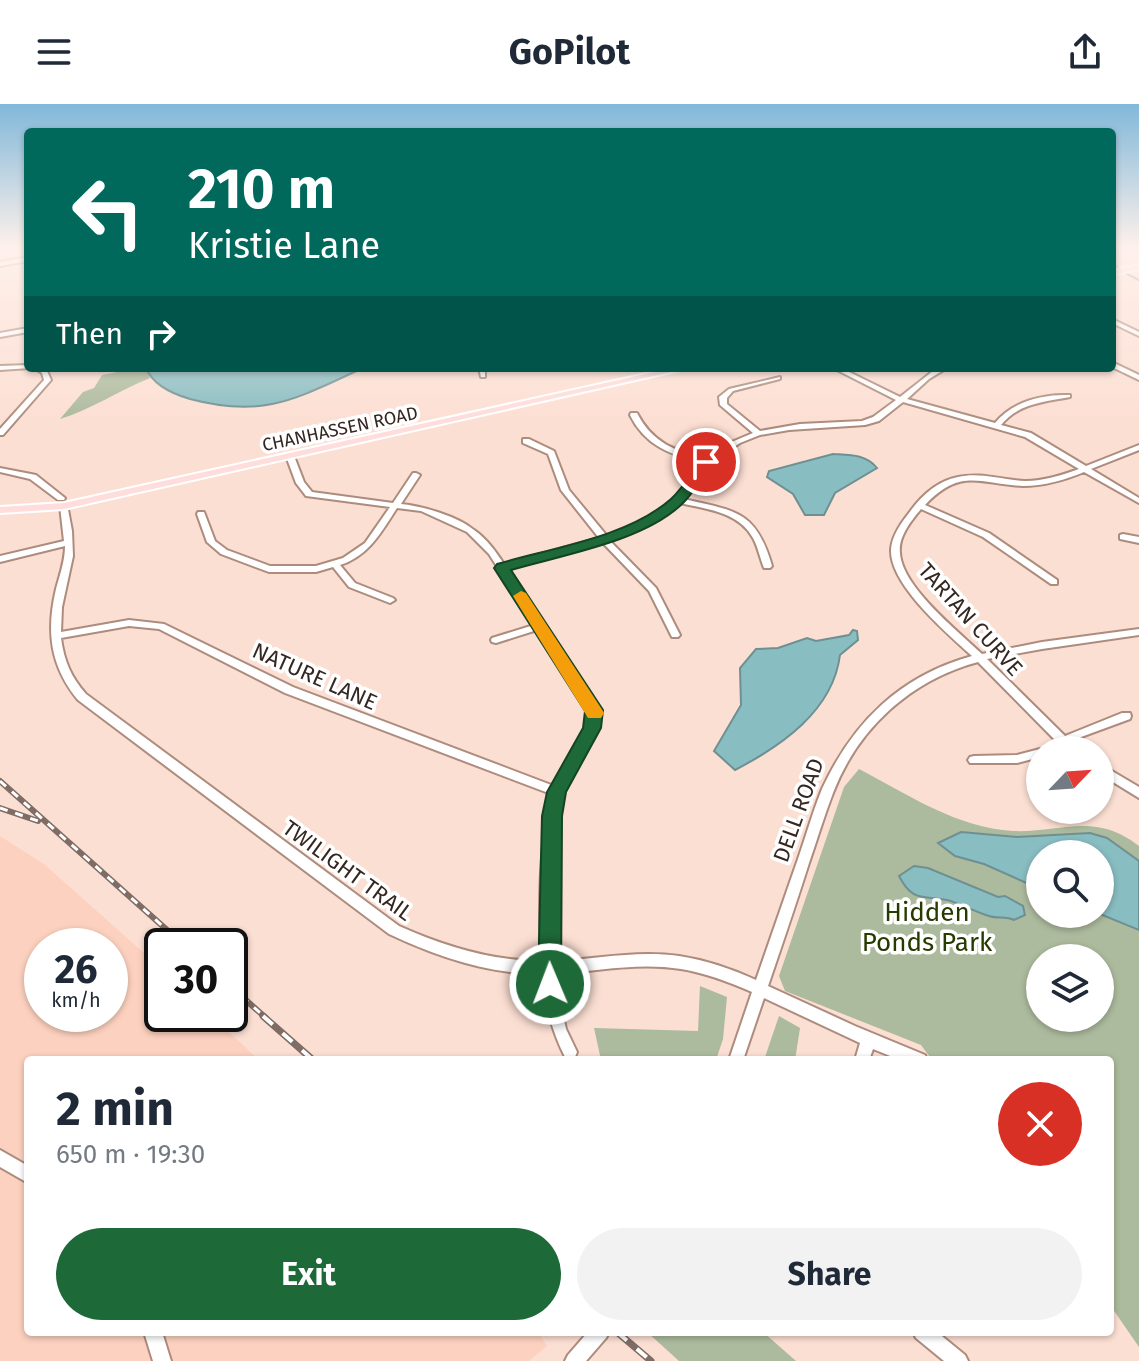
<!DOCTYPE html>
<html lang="en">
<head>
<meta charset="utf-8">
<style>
	:root { --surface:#fff; --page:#f2f2f3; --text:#1f2937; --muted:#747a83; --accent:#1d6937 }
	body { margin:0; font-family:"Fira Sans",sans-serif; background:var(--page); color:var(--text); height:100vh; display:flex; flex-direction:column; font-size:30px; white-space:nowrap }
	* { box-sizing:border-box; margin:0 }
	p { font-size:26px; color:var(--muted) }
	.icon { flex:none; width:44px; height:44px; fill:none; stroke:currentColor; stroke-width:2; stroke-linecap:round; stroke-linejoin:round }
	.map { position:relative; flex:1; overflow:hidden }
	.drawer { position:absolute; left:24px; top:952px; width:1090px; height:280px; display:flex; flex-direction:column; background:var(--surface); border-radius:8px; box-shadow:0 2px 6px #0004 }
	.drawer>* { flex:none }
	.top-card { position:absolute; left:24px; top:24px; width:1092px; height:244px; border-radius:8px; box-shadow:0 2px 6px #0004; background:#00695c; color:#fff; overflow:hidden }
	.needle { width:52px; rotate:65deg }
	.controls { position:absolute; left:1026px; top:632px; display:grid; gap:16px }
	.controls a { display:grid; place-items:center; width:88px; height:88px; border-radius:50%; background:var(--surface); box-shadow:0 2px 6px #0004; font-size:40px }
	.speed { position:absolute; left:24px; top:824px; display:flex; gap:16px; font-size:40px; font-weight:700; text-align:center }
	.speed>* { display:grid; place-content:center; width:104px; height:104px; border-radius:50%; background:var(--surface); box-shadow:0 2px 6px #0004; line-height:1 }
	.speed small { font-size:20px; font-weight:400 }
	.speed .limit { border:4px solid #111; border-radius:12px; background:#fff; color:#111 }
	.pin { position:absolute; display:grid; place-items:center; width:68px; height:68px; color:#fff; margin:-34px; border:4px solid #fff; border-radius:50%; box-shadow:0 2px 8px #0007 }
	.me { position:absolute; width:88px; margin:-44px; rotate:359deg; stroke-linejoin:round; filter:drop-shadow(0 0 6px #0008) }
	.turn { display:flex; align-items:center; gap:28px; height:168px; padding:0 32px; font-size:36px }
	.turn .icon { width:104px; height:104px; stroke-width:2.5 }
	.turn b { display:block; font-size:56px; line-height:68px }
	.then { display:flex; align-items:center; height:76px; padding:0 32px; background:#0003; gap:16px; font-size:30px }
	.round { display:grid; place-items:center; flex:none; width:84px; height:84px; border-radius:42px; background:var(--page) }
	.summary { display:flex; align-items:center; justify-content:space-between; height:136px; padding:0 32px }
	h1 { font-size:48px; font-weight:700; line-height:60px }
	.cta { display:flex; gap:16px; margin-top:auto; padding:16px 32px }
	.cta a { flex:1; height:92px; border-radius:48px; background:var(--accent); color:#fff; font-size:32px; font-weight:700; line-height:92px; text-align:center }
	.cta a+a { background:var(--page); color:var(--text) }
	header { display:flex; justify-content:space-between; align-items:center; height:104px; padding:0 32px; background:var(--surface); font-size:36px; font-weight:700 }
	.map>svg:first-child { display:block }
</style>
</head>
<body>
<header><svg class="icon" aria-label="menu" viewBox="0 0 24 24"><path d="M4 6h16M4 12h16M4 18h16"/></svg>GoPilot<svg class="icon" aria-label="share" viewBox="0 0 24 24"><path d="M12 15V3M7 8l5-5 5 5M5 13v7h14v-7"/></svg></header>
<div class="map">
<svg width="1139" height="1257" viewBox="0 0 1139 1257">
	<rect width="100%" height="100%" fill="#fcdfd3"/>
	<!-- built -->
	<path fill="#fdd1bf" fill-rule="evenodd" d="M 0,732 L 44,760 L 162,865 L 162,910 L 210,910 L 259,956 L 28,956 L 28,1228 L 538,1228 L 547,1242 L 529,1257 L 0,1257 ZM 42,842 L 110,842 L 110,910 L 42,910 Z"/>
	<!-- green -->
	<g fill="#acba9d" fill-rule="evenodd">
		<path d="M 138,264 L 146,264 L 150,274 C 118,287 92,305 60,315 L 83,288 L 94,284 L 102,271 Z"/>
		<path d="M 859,665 C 907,690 957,724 1013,727 C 1061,729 1094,707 1139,742 L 1139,1243 L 1110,1201 L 1110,956 L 932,956 L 921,941 L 785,887 L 779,872 L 844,683 ZM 1040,750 L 1100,750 L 1100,810 L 1040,810 ZM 1040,854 L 1100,854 L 1100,914 L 1040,914 Z"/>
		<polygon points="700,882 727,893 723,935 716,956 601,956 594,924 698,927"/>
		<polygon points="779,912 800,924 795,956 764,956"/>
		<polygon points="647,1228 763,1228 796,1257 679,1257"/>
	</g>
	<!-- water -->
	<g fill="#88bdc2" stroke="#6f9092" stroke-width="2">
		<path d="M 146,264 L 363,264 C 297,294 265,315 190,295 C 173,290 153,281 146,264 Z"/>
		<path d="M 833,350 C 849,351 866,350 877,364 L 835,389 L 824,411 L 805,411 L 793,390 L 767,373 L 769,367 Z"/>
		<path d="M 853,526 L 857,527 L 858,536 L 840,551 C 833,607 781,642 735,666 L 714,647 L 741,601 L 740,564 L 756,545 L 778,544 L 807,534 L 816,537 L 849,531 Z"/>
		<polygon points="961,728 1017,733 1090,729 1107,734 1139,757 1139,826 1100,810 1100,750 1040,750 1040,785 984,760 955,752 938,739"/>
		<path d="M 914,762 L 928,764 L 998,793 L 1005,792 L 1023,802 L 1025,811 L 1014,816 C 1006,812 998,815 989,812 C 975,808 962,800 947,796 C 923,791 913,799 899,772 Z"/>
	</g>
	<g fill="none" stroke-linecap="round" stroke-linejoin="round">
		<!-- stream -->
		<g stroke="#6f9092" stroke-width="2">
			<polyline points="1112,158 1117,163"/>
			<polyline points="1127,170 1139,176"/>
		</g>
		<!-- minor casing -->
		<g stroke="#ad8c7e" stroke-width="4">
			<g id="minor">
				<polygon points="28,153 28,157 0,162 0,158"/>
				<polygon points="1112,215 1139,228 1139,232 1112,219"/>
				<polygon points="28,224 28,228 0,233 0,229"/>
				<polygon points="1112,258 1139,271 1139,276 1112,263"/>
				<polygon points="28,261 28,264 30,264 0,266 0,262"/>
				<polygon points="34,264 42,264 47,267 51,276 3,331 0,331 0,325 44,276 42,269"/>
				<polygon points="479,264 485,264 485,273 481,273"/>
				<path d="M 833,264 L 841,264 L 900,293 L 933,267 L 938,264 L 947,264 L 929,275 L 907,295 L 995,319 C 1013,297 1043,290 1070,291 L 1070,293 C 1044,298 1019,299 1001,321 L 1031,329 L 1086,362 L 1139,341 L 1139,346 L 1091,365 L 1139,394 L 1139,399 L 1084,368 C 1065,376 1044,382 1023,382 C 979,380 961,363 925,401 L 989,429 L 1057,476 L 1057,480 L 1051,480 L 983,433 L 921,405 C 911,417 898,433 900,449 C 902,483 958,527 982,550 L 1042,538 L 1139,525 L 1139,531 L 1042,545 L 987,555 L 1065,632 L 1122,609 L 1130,609 L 1131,612 L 1130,615 L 1081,633 L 1072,638 L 1080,646 L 1066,646 L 1063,643 L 1058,646 L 1040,646 L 1040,653 L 1017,659 L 970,659 L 968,656 L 970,653 L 974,652 L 1017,651 L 1040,645 L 1044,646 L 1045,643 L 1056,637 L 978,558 C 911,576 858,624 833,689 C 824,712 817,736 809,759 C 796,800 782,841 768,882 L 855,922 L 925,951 L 927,956 L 900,956 L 873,945 L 869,956 L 855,956 L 860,939 L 764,894 L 743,956 L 729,956 L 752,888 C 729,878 706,869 681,865 C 639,858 597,867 556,870 L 560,899 L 566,925 L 577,948 L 575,953 L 570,955 L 565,953 C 551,925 546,902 542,870 C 488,870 438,853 389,830 L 78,596 C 50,562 46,527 56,485 C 60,470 65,457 65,442 L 0,458 L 0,452 L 64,437 L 60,402 L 61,400 L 67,400 L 72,427 L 73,452 L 62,503 L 61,528 L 129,516 L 164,520 L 293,583 L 554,682 L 587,624 L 589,606 L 537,526 L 496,539 L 492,538 L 491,536 L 492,534 L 534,521 L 489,450 L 467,428 L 421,407 L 397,404 C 382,427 369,452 340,461 L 355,479 L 393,494 L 395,496 L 390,499 L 349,483 L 333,463 L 316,468 L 269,468 L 221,450 L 207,438 L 197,410 L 198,408 L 204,408 L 215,437 L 227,446 L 270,462 L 316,462 L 343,454 L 365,439 L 390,403 L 306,392 L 296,379 L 286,352 L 287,350 L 294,352 L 304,378 L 312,388 L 393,399 L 413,369 L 416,369 L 420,371 L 401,400 C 422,402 457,412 474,426 C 487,435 496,448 504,460 L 599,434 L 561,386 L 548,350 L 523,339 L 523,335 L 529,335 L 554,347 L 569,386 L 607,432 C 629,424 652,416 670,400 C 683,388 692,373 703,360 C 671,350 646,343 630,311 L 631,309 L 637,309 C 653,340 675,346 707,356 L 722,342 L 753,329 L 720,301 L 719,293 L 729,285 L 780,273 L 780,275 L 733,287 L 727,294 L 727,300 L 760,327 L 800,320 L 862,317 L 873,313 L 896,296 ZM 903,298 L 1025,333 L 1079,365 C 1062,371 1044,377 1025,377 C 1002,376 980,368 958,373 C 937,377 921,392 909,409 C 901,419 891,433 891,447 C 891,482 948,530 972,552 C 900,572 853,618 822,685 C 813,707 806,732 798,755 C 784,795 770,836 756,876 C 732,865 706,856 679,852 C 638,846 596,855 555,857 L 554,800 L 558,712 L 563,688 L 597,624 L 599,606 L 508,465 L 603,439 L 649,487 L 672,533 L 678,533 L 680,531 L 656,484 L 610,437 C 636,428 661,418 680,399 C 706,405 739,408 753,434 C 758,443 760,454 764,464 L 770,464 L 772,462 C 756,406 735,407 684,395 L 717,354 L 740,339 L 760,331 L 789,326 L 865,321 L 879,317 ZM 129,522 L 159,525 L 285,589 L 551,690 C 539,744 539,803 541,857 C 491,857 444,842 399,822 L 86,590 C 71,573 64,557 61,534 Z"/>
				<polygon points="0,364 36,371 65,394 64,396 58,396 30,375 0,368"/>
				<polygon points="1123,430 1139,433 1139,439 1120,435 1120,431"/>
				<polygon points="1100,660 1139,683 1139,694 1100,670"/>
				<polygon points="0,1046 28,1062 28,1079 0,1063"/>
				<polygon points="144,1228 162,1228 171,1257 153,1257"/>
				<polygon points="588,1228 609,1228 606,1234 586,1257 565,1257 568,1251"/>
				<polygon points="913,1228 937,1228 965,1251 968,1257 944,1257 916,1234"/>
			</g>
		</g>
		<!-- major casing -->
		<g stroke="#fff" stroke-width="4">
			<g id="major">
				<polygon points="1139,161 1139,165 1112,171 1112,167"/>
				<polygon points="673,264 689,264 64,405 0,409 0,403 64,399"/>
			</g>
		</g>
		<!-- minor -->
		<use href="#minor" fill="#fff" fill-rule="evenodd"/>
		<!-- major -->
		<use href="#major" fill="#fedddc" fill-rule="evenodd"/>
		<!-- rail-far1 casing -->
		<g stroke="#7f6c64" stroke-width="6">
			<g id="rail-far1">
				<polyline points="0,677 185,842"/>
				<polyline points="0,704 38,717"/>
				<polyline points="230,882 266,914"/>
			</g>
		</g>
		<!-- rail casing -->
		<g stroke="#7f6c64" stroke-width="7">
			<g id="rail">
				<polyline points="263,912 313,956"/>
				<polyline points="617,1228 651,1257"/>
			</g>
		</g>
		<!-- rail-far1 -->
		<use href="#rail-far1" stroke="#fff" stroke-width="3" stroke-dasharray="8" stroke-linecap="butt"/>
		<!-- rail -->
		<use href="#rail" stroke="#fff" stroke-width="4" stroke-dasharray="13" stroke-linecap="butt"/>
	</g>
	<!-- sky -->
	<linearGradient id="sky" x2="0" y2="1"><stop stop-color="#81b8d9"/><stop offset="0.45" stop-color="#fef1eb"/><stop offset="1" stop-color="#fef1eb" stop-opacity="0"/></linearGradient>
	<rect width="1139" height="319" fill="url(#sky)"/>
	<!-- route -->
	<path fill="#1d6937" stroke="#134424" stroke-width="2" d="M 702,355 L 713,358 C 704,371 695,387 684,398 C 646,437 562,451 511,466 L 603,606 L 601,624 L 566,688 L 562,712 L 561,880 L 558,888 L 550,891 L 542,888 L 538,880 L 542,712 L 547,688 L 583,624 L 585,607 L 494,464 L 497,460 C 552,444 628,433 671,395 C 683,384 692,368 702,355 Z"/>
	<!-- slow -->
	<polygon fill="#f59e0b" points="521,487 526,489 601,604 604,609 601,614 588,614 513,492"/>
	<g text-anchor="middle" stroke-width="7" stroke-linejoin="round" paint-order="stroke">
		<!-- far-street labels -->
		<g font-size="18" fill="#342721" stroke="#fff">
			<text transform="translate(340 325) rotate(-12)" y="6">CHANHASSEN ROAD</text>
		</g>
		<!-- street labels -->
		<g font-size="22" fill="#342721" stroke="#fff">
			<text transform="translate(971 515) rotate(48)" y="8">TARTAN CURVE</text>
			<text transform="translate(315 572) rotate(24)" y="8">NATURE LANE</text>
			<text transform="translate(798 706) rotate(-70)" y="8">DELL ROAD</text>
			<text transform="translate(348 766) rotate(36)" y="8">TWILIGHT TRAIL</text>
		</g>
		<!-- near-park labels -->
		<g font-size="26" fill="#263b00" stroke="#fff">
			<text x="927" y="817">Hidden<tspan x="927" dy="30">Ponds Park</tspan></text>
		</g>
	</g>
</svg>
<div class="controls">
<a><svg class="needle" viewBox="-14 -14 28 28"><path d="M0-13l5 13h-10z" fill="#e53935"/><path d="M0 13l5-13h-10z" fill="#747a83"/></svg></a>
<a><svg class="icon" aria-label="search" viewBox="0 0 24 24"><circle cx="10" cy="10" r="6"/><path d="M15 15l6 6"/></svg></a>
<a><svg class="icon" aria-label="layers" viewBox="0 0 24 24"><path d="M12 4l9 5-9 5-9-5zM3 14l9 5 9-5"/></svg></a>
</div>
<div class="speed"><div>26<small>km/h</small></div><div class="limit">30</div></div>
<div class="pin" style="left:706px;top:358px;background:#d93025"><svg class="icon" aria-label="arrive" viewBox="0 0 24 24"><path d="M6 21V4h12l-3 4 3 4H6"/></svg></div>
<svg class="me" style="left:550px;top:880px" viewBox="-20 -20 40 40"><circle r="17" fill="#1d6937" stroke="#fff" stroke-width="3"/><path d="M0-11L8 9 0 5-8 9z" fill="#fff"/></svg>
<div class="top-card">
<div class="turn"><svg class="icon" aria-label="left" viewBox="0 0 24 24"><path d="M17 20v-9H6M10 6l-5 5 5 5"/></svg><div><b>210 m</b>Kristie Lane</div></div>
<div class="then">Then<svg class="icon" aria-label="right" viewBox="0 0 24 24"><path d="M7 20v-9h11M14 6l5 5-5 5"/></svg></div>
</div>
<section class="drawer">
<div class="summary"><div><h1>2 min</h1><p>650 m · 19:30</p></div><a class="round" style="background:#d93025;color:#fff"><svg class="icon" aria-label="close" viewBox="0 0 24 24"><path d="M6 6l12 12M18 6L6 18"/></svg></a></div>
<div class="cta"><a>Exit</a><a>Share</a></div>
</section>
</div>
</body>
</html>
